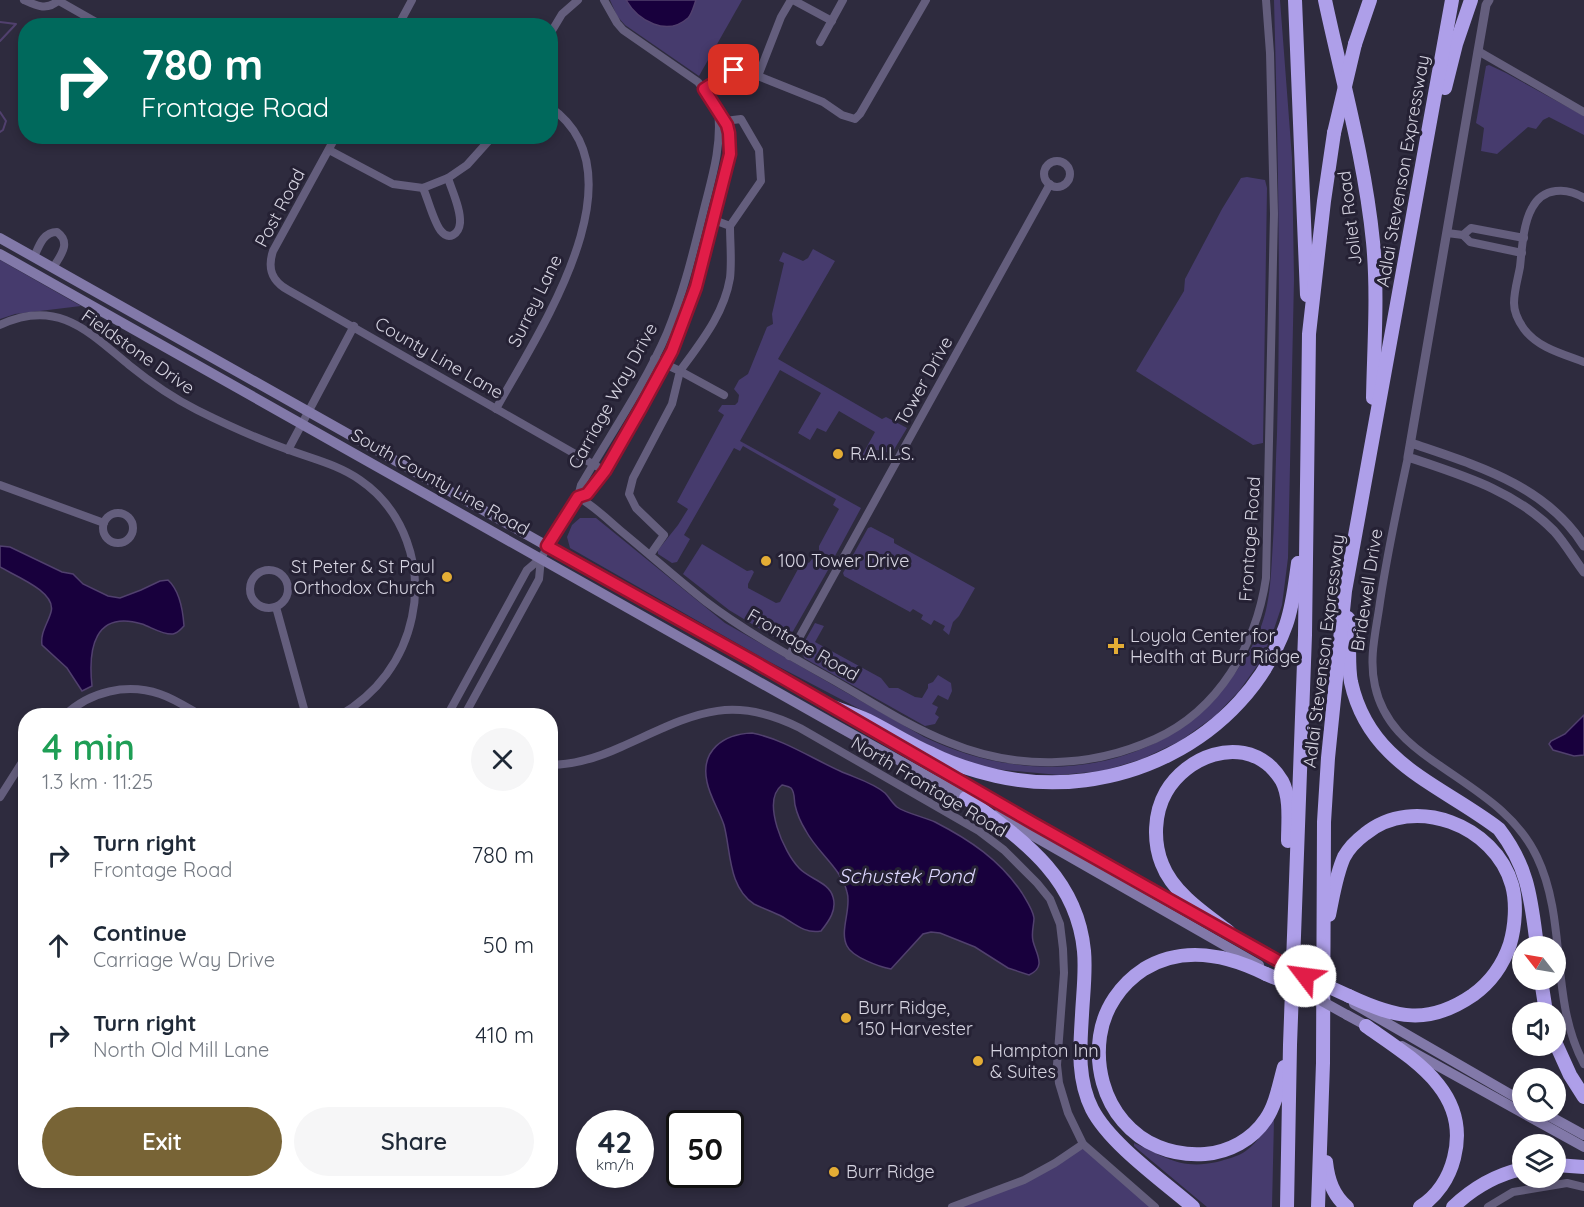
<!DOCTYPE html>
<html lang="en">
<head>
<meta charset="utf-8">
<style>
	:root { --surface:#fff; --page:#f6f6f7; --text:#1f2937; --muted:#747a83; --accent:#786436 }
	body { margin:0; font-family:Quicksand,sans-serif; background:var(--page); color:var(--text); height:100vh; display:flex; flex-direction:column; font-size:22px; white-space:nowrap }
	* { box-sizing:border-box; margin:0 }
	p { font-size:20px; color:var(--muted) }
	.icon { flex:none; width:33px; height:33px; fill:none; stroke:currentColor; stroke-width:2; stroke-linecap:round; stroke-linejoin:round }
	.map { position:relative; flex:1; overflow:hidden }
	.sheet { position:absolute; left:18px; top:708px; width:540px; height:480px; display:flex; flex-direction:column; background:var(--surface); border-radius:24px; box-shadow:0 3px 9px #0003 }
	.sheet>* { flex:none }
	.top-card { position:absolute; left:18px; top:18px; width:540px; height:126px; border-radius:24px; box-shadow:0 3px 9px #0003; background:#00695c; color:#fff; overflow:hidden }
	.needle { width:39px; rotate:301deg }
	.controls { position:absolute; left:1512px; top:936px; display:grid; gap:12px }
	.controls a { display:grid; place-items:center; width:54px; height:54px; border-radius:50%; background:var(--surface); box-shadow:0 3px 9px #0003; font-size:30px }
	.speed { position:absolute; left:576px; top:1110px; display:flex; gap:12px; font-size:30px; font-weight:700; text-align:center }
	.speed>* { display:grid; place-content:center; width:78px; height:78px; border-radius:50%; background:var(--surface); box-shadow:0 3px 9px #0003; line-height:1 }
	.speed small { font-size:15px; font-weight:400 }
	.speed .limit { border:3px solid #111; border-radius:9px; background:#fff; color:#111 }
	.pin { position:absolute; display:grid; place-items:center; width:51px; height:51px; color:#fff; margin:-26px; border-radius:12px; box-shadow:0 3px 9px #0006 }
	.me { position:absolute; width:66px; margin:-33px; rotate:300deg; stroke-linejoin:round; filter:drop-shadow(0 0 4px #0008) }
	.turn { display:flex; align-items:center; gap:21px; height:126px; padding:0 24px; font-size:27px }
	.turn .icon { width:78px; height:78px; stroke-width:2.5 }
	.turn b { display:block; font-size:42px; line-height:51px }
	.round { display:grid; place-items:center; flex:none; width:63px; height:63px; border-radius:32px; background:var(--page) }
	.overview { display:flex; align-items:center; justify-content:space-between; height:102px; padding:0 24px }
	h1 { font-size:36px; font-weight:600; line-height:45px; color:#1e9e55 }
	.button { display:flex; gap:12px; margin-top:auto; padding:12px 24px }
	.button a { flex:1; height:69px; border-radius:36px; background:var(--accent); color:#fff; font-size:24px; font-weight:600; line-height:69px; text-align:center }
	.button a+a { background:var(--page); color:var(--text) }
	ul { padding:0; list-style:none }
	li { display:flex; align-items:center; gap:18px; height:90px; padding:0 24px }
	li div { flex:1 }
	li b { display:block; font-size:22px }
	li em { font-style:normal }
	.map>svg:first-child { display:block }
</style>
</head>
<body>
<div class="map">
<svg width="1584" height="1207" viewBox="0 0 1584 1207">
	<rect width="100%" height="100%" fill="#2e2b3e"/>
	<!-- green -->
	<g fill="#463b6d">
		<polygon points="610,0 742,0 699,76 625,25 617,16"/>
		<path d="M 1274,0 L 1280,0 L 1292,158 L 1294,279 L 1288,558 L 1282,605 L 1271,638 L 1257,666 L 1239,691 L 1215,716 L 1180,741 L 1142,759 L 1102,771 L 1059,775 L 982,768 L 936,749 L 766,660 L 570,548 L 567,537 L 572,525 L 580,518 L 596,518 L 725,623 L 924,737 C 1025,786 1152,778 1225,686 C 1243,664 1260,637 1266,610 C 1270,593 1271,575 1272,558 C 1275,517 1275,475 1277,434 C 1281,289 1278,145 1274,0 Z"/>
		<polygon points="1489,65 1506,73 1584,116 1584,135 1549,117 1543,120 1536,129 1528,127 1497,154 1481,151 1484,128 1476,123 1486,66"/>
		<polygon points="1247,177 1265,180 1267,188 1263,443 1253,445 1136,371 1184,291 1185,279 1222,209 1241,178"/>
		<path d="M 813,249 L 835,261 L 778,359 L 882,419 L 886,417 L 907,428 L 892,453 C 877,451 871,444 861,462 L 859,461 L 875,432 L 839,411 L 826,432 L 817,428 L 810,440 L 798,433 L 821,393 L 780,370 L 740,441 L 861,508 L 835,556 L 830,557 L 819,550 L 819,546 L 839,509 L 833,505 L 836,499 L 743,446 L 740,451 L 734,448 L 684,535 L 690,539 L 677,562 L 672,563 L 658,554 L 658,550 L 678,525 L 688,509 L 677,502 L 724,415 L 718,411 L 722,405 L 735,405 L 738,402 L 739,395 L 734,389 L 739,380 L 748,374 L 767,327 L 773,324 L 772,314 L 784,263 L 779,261 L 783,252 L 803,261 L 808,258 Z"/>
		<polygon points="0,260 81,306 15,314 0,319"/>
		<polygon points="871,527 894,539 894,543 975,588 959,616 953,622 949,635 943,630 945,626 934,620 931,625 921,619 923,615 913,609 910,612 844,576 843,573 868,528"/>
		<polygon points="702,544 747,571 752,570 754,572 748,584 748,588 776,603 780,602 803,560 809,563 812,559 826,566 828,570 788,640 782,642 729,610 683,574"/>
		<polygon points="815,623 824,626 815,642 881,678 889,688 898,688 915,697 922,698 928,688 928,684 933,682 938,675 951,683 952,691 948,700 938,695 932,704 938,707 935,714 939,717 935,724 925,726 804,658 801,648"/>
		<path d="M 1274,1119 L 1272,1207 L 1207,1207 L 1134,1146 L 1134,1143 C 1165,1157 1181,1170 1217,1162 C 1227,1159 1238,1157 1247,1150 C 1258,1142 1265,1129 1274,1119 Z"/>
		<polygon points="1083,1144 1155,1207 952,1207 1004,1188"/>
	</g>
	<!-- water -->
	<g fill="#18003d" stroke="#51406e" stroke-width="1.5">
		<path d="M 626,0 L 696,0 C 694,5 692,14 688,18 C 667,37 638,21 626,0 Z"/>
		<path d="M 0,546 L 10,547 L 62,572 L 73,574 L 83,584 L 108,596 L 120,598 L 141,590 L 160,581 L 168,580 C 180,591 183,611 184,626 C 180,630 178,633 173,634 C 163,635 151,627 142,624 C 94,610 88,649 92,686 L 82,691 L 67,668 L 42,645 C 40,633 48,623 51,612 C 57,592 15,576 0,567 Z"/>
		<polygon points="1584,715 1584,755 1574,756 1553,750 1549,744 1551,741 1565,734"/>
		<path d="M 752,733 C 783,739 811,758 840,771 C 855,778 872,782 885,793 C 889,797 892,803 897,807 C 905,813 924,817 935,822 C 970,840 1000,860 1022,893 C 1026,900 1033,910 1034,918 C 1034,925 1031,933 1033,941 C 1036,954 1047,967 1029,975 L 1008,968 L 975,947 L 940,933 L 931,932 L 923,934 L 891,969 C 880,967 852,957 847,946 C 839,931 852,908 847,892 C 841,868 817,852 806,831 C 801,823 797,814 795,805 C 794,800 795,792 791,788 C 788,786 785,786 782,785 C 761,801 784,853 799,868 C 809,879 829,882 833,897 C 837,910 829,921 821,931 C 806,934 796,925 783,917 C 774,912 764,909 754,904 C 728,887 731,851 724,825 C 719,810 710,797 707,782 C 700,750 724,734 752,733 Z"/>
	</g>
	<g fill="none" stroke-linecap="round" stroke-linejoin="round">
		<!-- stream -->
		<g stroke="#51406e" stroke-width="2">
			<polyline points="0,22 16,24 0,41"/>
			<polyline points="0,112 6,121 3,130 0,132"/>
		</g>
		<!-- minor -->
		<g stroke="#645e7d" stroke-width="8">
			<path d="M 24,0 C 37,6 47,11 59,0"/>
			<polyline points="793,0 832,21"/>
			<polyline points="59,1 103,26"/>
			<polyline points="398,26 412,0"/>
			<polyline points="550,34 562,14 578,0"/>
			<polyline points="820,42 843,0"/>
			<polyline points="1478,51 1584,112"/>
			<polyline points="758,76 823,102 842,115 855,119 860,114 926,0"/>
			<polyline points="704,89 734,70 758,76 781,17 791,0"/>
			<polyline points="725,121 741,119 759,150 761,181 730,226"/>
			<path d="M 336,136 L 273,251 C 267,269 272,281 288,290 L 605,471"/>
			<polyline points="329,150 393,184 423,188 448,178 467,165 493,136"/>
			<circle cx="1057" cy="174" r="13"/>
			<path d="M 423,188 C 428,199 434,223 441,231 C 449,241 459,234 460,223 C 461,209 452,191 448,178"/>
			<path d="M 1584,198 C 1567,187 1543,187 1532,208 C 1523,224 1522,248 1520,267 C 1518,278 1514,291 1514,303 C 1514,312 1519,322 1524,329 C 1538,348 1563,354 1584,362"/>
			<path d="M 714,220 L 730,226 C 730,243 732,261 730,278 C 724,314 701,342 680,371 L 724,395"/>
			<polyline points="1447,233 1463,235 1470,242 1522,253"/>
			<polyline points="1463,235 1471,228 1524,238"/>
			<path d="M 34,257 C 39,246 43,232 57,232 C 72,243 60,256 53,268"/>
			<path d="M 0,325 C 57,298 88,331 129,365 C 150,382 173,398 197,410 C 227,425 258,439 289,450 C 313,459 339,465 360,480 C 404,510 423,566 412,617 C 403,660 377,694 339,716"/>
			<path d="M 496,409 C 536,336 647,174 550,107"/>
			<polyline points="288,450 354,326"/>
			<path d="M 1408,457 C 1397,508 1386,558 1379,609 C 1375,635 1369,660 1375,686 C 1383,723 1409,745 1439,765 C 1476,791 1517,814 1537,857 C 1568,922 1549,999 1584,1064"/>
			<polyline points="0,485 104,523"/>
			<path d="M 578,497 C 594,506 607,519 621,531 C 649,554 676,578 705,601 C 747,633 794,658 840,684 C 875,704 910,727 948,742 C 1015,770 1089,769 1155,739 C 1219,710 1256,645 1266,578 L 1274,214 L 1270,53 L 1266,0"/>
			<polyline points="578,497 587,494 605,471 658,376 680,331 700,274 727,167 730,144 727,125 712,100 698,82 623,30 617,23 604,0"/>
			<circle cx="118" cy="528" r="15"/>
			<polyline points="650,555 664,535 636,508 629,494 633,478 672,404 680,371 654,359"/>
			<circle cx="269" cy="589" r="19"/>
			<polyline points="276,607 306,716"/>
			<polyline points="789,656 1050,184"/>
			<path d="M 64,716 C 90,691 127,683 160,694 C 175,699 188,708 202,716"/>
			<path d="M 447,716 L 527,570 L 541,558 L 578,497 L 581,485 C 610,435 644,386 667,333 C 684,292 694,249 705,205 C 713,174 722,143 718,111"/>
			<polyline points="464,716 539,579 541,558"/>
			<path d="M 550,765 C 576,765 599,757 621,747 C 689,717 727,691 800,728 L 979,831 L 1004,850 L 1037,883 L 1050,899 L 1060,924 L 1063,949 L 1064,973 L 1057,1065 L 1059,1083 L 1068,1113 L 1083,1144 L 1155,1207"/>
			<polyline points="0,797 26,756"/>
			<polyline points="952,1207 1024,1180 1055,1163 1083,1144"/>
			<polyline points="1488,1207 1513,1192 1567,1183 1584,1187"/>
		</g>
		<!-- tertiary -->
		<g stroke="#645e7d" stroke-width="9">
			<path d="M 1489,0 L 1486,5 L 1478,51 L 1408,457 C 1461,475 1514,490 1554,531 C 1565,543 1574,559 1584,572"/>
			<path d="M 1411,443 C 1475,465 1546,485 1584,546"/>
		</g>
		<!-- secondary -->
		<g stroke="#8279a9" stroke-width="10">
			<polyline points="0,238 840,711"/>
			<path d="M 0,254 C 325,436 647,621 972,801"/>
			<polyline points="903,747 1033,823 1202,917"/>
			<polyline points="997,815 1259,965"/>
			<polyline points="1224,929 1273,957"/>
			<polyline points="1354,1004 1522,1101"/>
			<polyline points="1347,1015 1373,1029"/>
			<polyline points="1402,1046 1584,1147"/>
			<polyline points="1542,1112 1584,1135"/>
		</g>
		<!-- motorway -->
		<g stroke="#ae9fe9" stroke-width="14">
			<polyline points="1295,0 1307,295"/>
			<path d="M 1325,0 C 1342,80 1365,160 1373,242 C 1378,294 1374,346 1373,398"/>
			<polyline points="1355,44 1370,0"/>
			<polyline points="1445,88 1456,44 1471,0"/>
			<path d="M 1348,618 C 1351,639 1347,661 1351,682 C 1369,764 1440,784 1499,829 C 1529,868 1531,900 1537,946"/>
			<path d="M 833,707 C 844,711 856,715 867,720 C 889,731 909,744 932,754 C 952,764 975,771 996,776 C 1114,803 1244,742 1286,625 C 1293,605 1295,584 1298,563"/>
			<path d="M 966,798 C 1021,839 1077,876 1084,951 C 1086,972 1083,994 1082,1015 C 1080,1047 1077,1079 1092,1109 C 1110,1144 1163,1181 1193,1207"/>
			<path d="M 1329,915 C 1333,896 1336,875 1344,857 C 1349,848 1357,840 1365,834 C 1414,794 1495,825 1512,885 C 1517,903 1515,927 1510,944 C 1503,965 1491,982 1473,995 C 1428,1026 1396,1018 1349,996"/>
			<path d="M 1229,932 C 1205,914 1173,893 1162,864 C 1153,842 1154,813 1166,792 C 1186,757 1238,736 1271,767 C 1275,771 1279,776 1282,781 C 1291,798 1288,823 1288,841"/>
			<path d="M 1266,974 C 1228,955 1183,945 1144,969 C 1121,984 1104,1008 1100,1036 C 1091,1101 1136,1159 1205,1154 C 1229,1152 1252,1140 1266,1119 C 1276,1104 1279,1085 1284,1067"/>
			<polyline points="1541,980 1546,1012"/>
			<path d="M 1366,1026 C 1413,1059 1471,1092 1454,1158 C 1449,1178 1437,1196 1420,1207"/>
			<polyline points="1556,1044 1570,1075 1584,1097"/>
			<path d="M 1326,1162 C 1328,1180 1333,1195 1347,1207"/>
			<polyline points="1556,1165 1584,1167"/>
			<polyline points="1287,1207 1290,1045 1305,635 1309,334 1324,201 1334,133"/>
			<polyline points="1318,1207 1323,1063 1324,822 1328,758 1345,591 1452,0"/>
			<path d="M 1453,1207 C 1474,1187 1495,1175 1522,1169"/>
		</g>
		<!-- secondary-bridge -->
		<g stroke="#8279a9" stroke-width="10">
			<polyline points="1273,957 1312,980"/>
			<polyline points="1293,985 1347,1015"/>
		</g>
		<!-- motorway-bridge -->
		<g stroke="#ae9fe9" stroke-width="14">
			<polyline points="1334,133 1355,44"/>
			<polyline points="1266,974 1299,988"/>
			<polyline points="1305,976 1349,996"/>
		</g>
	</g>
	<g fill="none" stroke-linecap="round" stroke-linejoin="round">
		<!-- route casing -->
		<g stroke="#92132f" stroke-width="15">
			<polyline id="route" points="734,70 704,89 727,125 729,133 730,154 696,287 672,351 641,408 605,471 587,494 578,497 547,546 753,661 1033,823 1305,976"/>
		</g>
		<!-- route -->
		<use href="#route" stroke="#e11d48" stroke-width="10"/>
	</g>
	<!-- markers -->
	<g fill="#e4ad35" stroke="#252134" stroke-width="2">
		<circle cx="838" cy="454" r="6"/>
		<circle cx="766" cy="561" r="6"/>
		<circle cx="447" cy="577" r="6"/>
		<path d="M1113 637h6v6h6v6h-6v6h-6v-6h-6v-6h6z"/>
		<circle cx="846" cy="1018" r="6"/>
		<circle cx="978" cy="1061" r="6"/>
		<circle cx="834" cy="1172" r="6"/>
	</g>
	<g text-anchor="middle" stroke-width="6" stroke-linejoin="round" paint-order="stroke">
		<!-- street labels -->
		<g font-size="18" fill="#d6d4e1" stroke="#252134">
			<text transform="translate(1403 171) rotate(-80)" y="6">Adlai Stevenson Expressway</text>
			<text transform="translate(280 208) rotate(-62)" y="6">Post Road</text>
			<text transform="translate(1350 218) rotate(-97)" y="6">Joliet Road</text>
			<text transform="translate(535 301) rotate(-64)" y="6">Surrey Lane</text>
			<text transform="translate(138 352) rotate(35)" y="6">Fieldstone Drive</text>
			<text transform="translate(439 358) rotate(30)" y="6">County Line Lane</text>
			<text transform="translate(924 381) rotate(-61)" y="6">Tower Drive</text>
			<text transform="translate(613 396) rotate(-61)" y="6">Carriage Way Drive</text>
			<text transform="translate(440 482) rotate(29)" y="6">South County Line Road</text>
			<text transform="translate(1250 539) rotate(-86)" y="6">Frontage Road</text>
			<text transform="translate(1367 590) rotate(-81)" y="6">Bridewell Drive</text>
			<text transform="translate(803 645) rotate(30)" y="6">Frontage Road</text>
			<text transform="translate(1324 651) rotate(-83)" y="6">Adlai Stevenson Expressway</text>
			<text transform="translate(929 787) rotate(31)" y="6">North Frontage Road</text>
		</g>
		<!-- poi labels -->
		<g font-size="18" fill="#d6d4e1" stroke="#252134" text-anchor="start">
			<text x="850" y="460">R.A.I.L.S.</text>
			<text x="778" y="567">100 Tower Drive</text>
			<text x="435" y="573" text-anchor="end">St Peter &amp; St Paul<tspan x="435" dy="21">Orthodox Church</tspan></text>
			<text x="1130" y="642">Loyola Center for<tspan x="1130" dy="21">Health at Burr Ridge</tspan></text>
			<text x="858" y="1014">Burr Ridge,<tspan x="858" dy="21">150 Harvester</tspan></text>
			<text x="990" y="1057">Hampton Inn<tspan x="990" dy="21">&amp; Suites</tspan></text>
			<text x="846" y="1178">Burr Ridge</text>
		</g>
		<!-- water labels -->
		<g font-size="20" font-style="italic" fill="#ddd7ff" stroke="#252134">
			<text x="906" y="883">Schustek Pond</text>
		</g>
	</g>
</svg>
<div class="controls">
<a><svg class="needle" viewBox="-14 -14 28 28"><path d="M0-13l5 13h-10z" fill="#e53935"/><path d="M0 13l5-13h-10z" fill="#747a83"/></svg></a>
<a><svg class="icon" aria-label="sound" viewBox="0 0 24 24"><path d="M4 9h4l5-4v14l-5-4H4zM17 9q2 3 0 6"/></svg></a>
<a><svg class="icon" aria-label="search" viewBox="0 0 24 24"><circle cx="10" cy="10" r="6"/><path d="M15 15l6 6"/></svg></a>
<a><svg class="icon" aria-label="layers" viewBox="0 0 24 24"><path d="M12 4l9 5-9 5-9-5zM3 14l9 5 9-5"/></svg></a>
</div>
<div class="speed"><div>42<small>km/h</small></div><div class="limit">50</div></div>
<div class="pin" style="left:734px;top:70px;background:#d93025"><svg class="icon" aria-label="arrive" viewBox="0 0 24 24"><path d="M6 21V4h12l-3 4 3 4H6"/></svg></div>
<svg class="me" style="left:1305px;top:976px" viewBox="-20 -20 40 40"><circle r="19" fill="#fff"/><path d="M0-13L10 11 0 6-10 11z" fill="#e11d48"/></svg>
<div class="top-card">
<div class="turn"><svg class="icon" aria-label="right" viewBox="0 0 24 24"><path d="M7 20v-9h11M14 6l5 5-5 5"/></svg><div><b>780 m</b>Frontage Road</div></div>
</div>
<section class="sheet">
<div class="overview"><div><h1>4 min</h1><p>1.3 km · 11:25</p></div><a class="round"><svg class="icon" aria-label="close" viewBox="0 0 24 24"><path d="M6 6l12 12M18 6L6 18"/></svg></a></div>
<ul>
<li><svg class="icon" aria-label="right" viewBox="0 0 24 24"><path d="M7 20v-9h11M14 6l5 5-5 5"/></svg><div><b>Turn right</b><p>Frontage Road</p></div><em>780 m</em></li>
<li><svg class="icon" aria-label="ahead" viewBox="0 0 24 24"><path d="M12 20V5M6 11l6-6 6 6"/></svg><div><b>Continue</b><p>Carriage Way Drive</p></div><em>50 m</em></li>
<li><svg class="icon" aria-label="right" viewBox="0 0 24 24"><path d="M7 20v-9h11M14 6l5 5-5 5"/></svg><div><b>Turn right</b><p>North Old Mill Lane</p></div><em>410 m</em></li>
</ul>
<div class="button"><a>Exit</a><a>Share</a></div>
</section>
</div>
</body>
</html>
